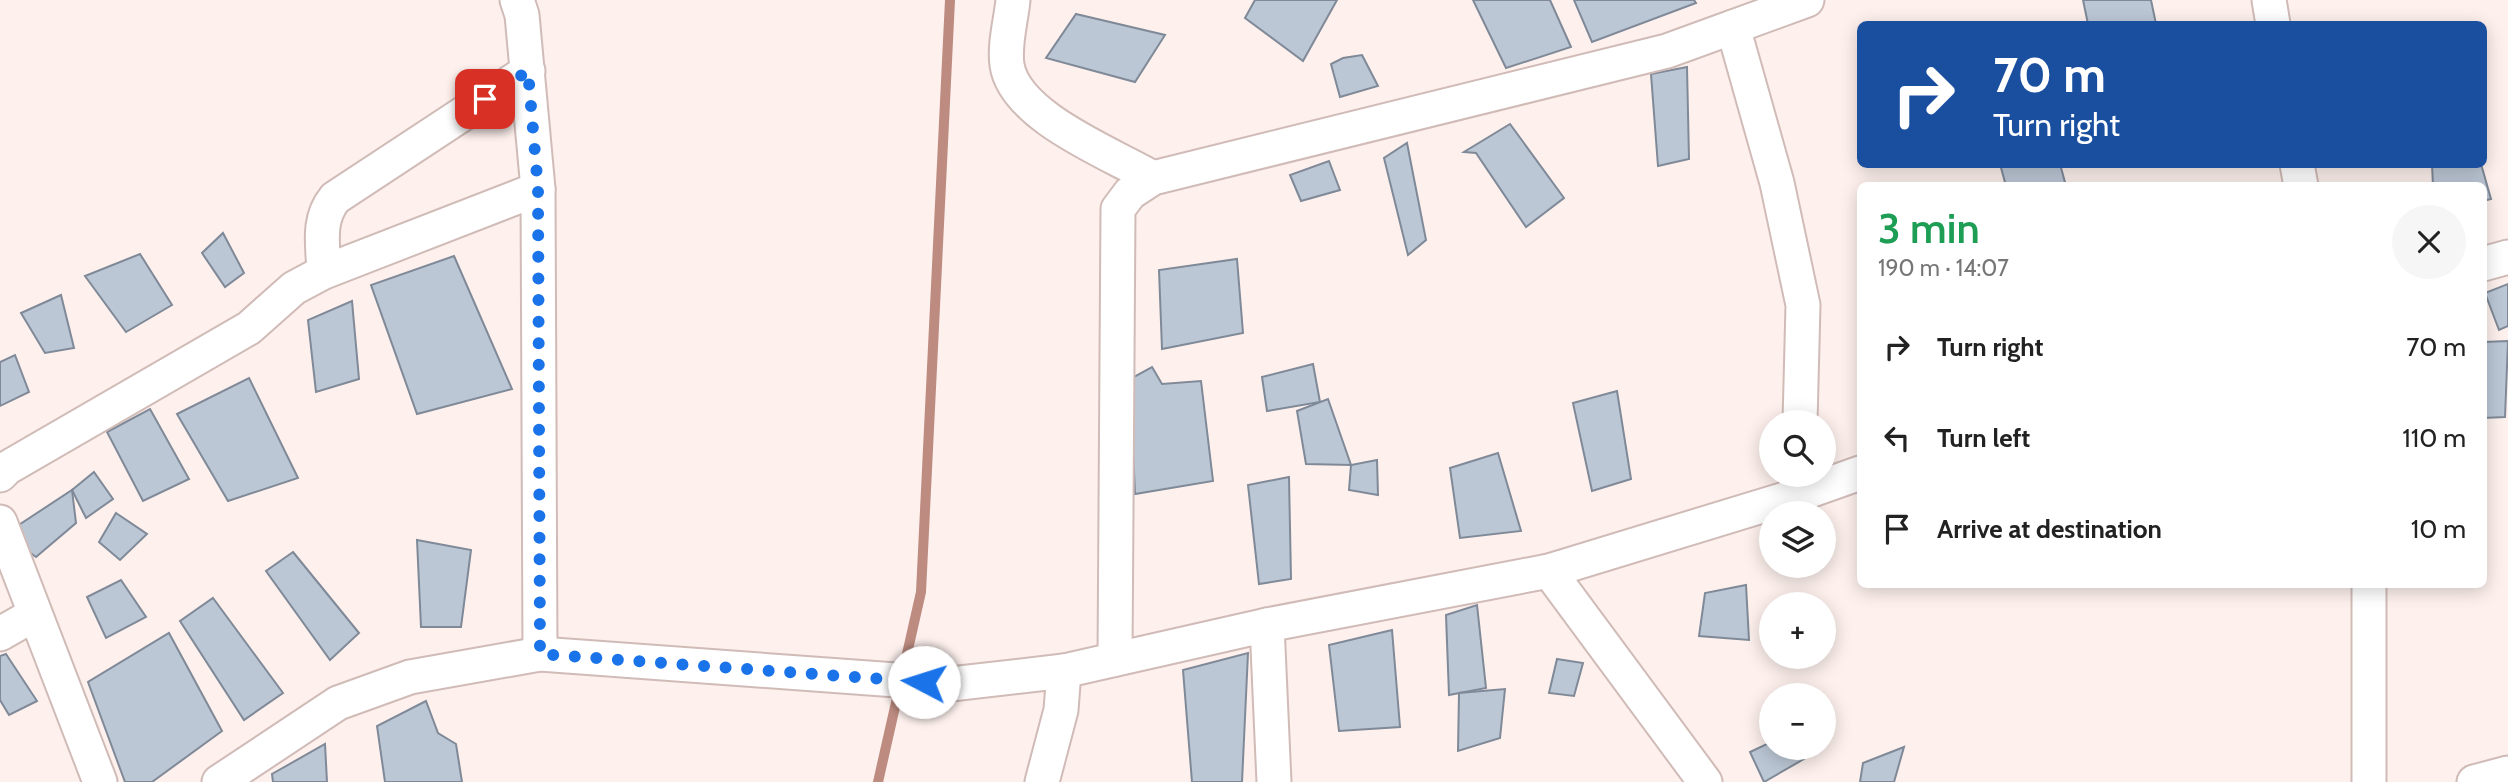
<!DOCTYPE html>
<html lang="en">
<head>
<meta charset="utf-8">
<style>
	:root { --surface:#fff; --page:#f6f6f6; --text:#222; --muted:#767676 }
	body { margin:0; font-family:Cabin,sans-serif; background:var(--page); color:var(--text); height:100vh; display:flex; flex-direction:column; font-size:26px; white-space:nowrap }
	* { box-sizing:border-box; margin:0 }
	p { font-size:23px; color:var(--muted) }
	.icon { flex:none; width:38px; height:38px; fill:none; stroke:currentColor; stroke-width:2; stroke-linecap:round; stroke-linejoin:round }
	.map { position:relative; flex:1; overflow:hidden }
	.sheet { position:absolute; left:1857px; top:182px; width:630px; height:406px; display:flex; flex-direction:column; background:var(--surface); border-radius:10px; box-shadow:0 4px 18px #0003 }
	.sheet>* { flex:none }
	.guide { position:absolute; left:1857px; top:21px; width:630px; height:147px; border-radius:10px; box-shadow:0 4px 18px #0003; background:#1a4fa0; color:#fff; overflow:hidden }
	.controls { position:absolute; left:1759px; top:410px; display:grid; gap:14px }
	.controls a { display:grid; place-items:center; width:77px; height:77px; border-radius:50%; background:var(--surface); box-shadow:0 4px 18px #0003; font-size:35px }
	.pin { position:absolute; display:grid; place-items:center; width:60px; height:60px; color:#fff; margin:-30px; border-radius:14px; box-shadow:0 4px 10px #0006 }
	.me { position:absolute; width:77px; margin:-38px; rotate:275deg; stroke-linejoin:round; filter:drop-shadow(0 0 5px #0008) }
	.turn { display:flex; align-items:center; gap:24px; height:147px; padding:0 21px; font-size:32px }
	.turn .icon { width:91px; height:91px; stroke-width:2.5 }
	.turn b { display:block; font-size:49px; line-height:60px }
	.round { display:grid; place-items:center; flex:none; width:74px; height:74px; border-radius:37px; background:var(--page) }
	.overview { display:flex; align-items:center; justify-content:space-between; height:119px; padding:0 21px }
	h1 { font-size:42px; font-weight:600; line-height:52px; color:#1e9e55 }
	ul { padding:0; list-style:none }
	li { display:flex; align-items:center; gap:21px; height:91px; padding:0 21px }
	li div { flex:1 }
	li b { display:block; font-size:26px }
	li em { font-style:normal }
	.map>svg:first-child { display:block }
</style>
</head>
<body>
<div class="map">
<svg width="2508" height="782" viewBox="0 0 2508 782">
	<rect width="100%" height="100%" fill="#fdf0ed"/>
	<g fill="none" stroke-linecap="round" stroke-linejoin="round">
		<!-- stream -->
		<polyline stroke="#bd8b80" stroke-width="10" points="878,782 921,592 950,0"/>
	</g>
	<!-- building -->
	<g fill="#bcc7d6" stroke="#7f8997" stroke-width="2">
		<polygon points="1255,0 1337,0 1303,61 1245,18"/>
		<polygon points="1473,0 1550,0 1571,47 1506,68"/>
		<polygon points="1574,0 1694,0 1696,3 1592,42"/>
		<polygon points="2083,0 2151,0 2156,24 2088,24"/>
		<polygon points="1076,14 1165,35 1135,82 1046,58"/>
		<polygon points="1362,55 1378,86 1340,97 1331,64 1343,58"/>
		<polygon points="1687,67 1689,159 1658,166 1651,74"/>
		<polygon points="1510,124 1564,198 1526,227 1476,153 1464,152"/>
		<polygon points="1407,143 1426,240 1408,255 1384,158"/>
		<polygon points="1329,161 1340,190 1301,201 1290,175"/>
		<polygon points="2000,164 2060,164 2066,186 2006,186"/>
		<polygon points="2432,164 2481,164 2491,199 2483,201 2483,186 2433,186"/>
		<polygon points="223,233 244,273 225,287 202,253"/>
		<polygon points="140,254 172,305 126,332 85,276"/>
		<polygon points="454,256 512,389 417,414 371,285"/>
		<polygon points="1237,259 1243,333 1162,349 1159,270"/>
		<polygon points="2508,284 2508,326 2499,330 2485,293"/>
		<polygon points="61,295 74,348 45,353 21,313"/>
		<polygon points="352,301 359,379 316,392 308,320"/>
		<polygon points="2508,341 2505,417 2483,418 2484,342"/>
		<polygon points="15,355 29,392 0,406 0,362"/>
		<polygon points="1313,364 1320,402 1267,411 1262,377"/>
		<polygon points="1152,367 1162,384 1201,381 1213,481 1135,494 1130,379"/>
		<polygon points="249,378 298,478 228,501 177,414"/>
		<polygon points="1617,391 1631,479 1592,491 1573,403"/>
		<polygon points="1328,399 1351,465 1306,464 1297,411"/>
		<polygon points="150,409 189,479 143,501 107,432"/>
		<polygon points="1498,453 1521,531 1460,538 1450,468"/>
		<polygon points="1377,460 1378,495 1349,490 1351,465"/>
		<polygon points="94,472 113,499 86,518 72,490"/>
		<polygon points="1289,477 1291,579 1259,584 1248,485"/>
		<polygon points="72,490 76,523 36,557 5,534"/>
		<polygon points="116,513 147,534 120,560 99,542"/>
		<polygon points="417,540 471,550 461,627 421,627"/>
		<polygon points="293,552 359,633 330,660 266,571"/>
		<polygon points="121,580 146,617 106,638 87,597"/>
		<polygon points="1746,585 1749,640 1699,636 1705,593"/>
		<polygon points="213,598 283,693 244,720 180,621"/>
		<polygon points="1477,605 1486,688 1449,695 1446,615"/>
		<polygon points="1392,630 1400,727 1339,731 1329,645"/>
		<polygon points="169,633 222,731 152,782 125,782 88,682"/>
		<polygon points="1248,653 1242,782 1192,782 1183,670"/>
		<polygon points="6,654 37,701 9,715 0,700 0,656"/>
		<polygon points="1557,659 1583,663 1574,696 1549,693"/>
		<polygon points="1505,689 1500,738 1458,751 1459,693"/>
		<polygon points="426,701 438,733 456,744 462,782 385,782 377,726"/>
		<polygon points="1771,742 1771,747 1796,747 1804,759 1764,782 1750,752"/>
		<polygon points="325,744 327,782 273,782 272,774"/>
		<polygon points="1904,747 1894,782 1860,782 1863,763"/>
	</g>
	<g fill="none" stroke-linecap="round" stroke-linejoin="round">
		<!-- street casing -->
		<g stroke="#d0bbb7" stroke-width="37">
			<g id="street">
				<polyline points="517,0 522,15 538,189 540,654"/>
				<path d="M 1013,0 C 1011,20 1004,45 1007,65 C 1015,117 1112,154 1153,178"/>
				<polyline points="2269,0 2273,24"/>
				<polyline points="1733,27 1777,183 1803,305 1800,422"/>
				<polyline points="2297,164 2301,186"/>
				<polyline points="2483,264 2508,257"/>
				<path d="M 324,272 C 323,245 317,220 335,198 L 528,71"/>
				<polyline points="0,475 7,468 249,328 294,288 324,272 538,189"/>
				<polyline points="0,522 100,782"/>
				<polyline points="1549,571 1705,782"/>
				<polyline points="1267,625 1274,782"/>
				<polyline points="0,634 35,614"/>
				<polyline points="1115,659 1118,209 1130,193 1153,178 1667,51 1807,0"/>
				<polyline points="219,782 338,703 410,677 540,654 951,684 1064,671 1267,625 1549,571 1798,495 1860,473"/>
				<polyline points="1042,782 1061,710 1064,671"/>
				<polyline points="2369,782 2369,584"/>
				<polyline points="2474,782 2508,773"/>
			</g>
		</g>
		<!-- street -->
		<use href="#street" stroke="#fff" stroke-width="33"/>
	</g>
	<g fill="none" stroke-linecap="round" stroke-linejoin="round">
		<!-- route -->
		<polyline stroke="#1a73e8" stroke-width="12" stroke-dasharray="0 21.6" points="485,99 528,71 538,188 540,654 924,682"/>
	</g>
</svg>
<div class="controls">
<a><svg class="icon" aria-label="search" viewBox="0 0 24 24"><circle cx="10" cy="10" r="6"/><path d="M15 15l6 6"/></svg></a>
<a><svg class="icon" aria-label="layers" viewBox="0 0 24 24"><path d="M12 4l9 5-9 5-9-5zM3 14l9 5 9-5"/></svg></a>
<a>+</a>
<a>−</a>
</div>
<div class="pin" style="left:485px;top:99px;background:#d93025"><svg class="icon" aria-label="arrive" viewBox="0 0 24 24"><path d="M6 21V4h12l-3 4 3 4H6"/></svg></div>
<svg class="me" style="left:924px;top:682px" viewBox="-20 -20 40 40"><circle r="19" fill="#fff"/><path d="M0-13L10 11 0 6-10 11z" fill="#1a73e8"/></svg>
<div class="guide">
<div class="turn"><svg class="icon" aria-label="right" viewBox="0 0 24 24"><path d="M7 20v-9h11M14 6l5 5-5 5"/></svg><div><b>70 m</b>Turn right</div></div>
</div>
<section class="sheet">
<div class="overview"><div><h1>3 min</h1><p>190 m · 14:07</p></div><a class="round"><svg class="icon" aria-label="close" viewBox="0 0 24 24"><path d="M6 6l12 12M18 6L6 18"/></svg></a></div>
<ul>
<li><svg class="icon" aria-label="right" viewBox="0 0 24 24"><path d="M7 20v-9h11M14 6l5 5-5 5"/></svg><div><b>Turn right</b></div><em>70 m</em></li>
<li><svg class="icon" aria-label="left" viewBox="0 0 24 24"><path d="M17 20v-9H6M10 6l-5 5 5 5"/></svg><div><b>Turn left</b></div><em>110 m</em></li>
<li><svg class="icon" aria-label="arrive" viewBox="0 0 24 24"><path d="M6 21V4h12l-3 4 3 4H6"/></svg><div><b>Arrive at destination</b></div><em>10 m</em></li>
</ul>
</section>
</div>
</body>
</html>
